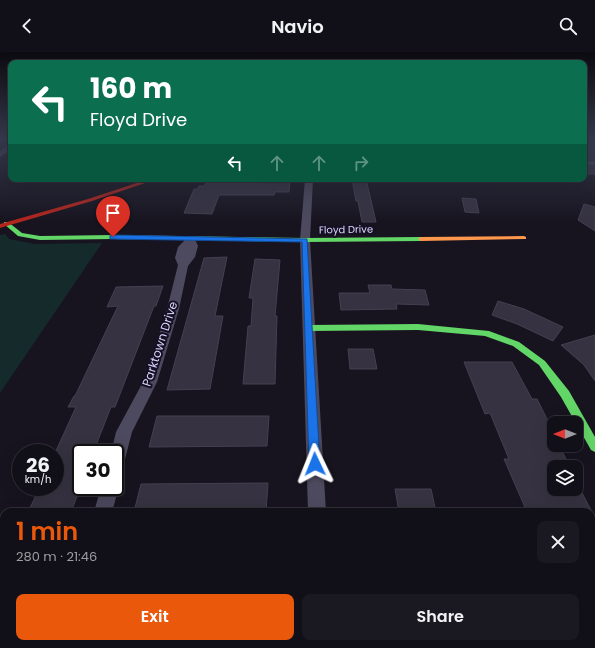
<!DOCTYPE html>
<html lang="en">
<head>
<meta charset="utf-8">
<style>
	:root { --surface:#110f17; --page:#1a1820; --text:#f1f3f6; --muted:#9c9ca1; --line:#302f36; --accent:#ea580c }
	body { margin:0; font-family:Poppins,sans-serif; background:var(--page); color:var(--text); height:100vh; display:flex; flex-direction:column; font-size:15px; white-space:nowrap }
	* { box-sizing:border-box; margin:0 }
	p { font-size:13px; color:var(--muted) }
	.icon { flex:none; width:22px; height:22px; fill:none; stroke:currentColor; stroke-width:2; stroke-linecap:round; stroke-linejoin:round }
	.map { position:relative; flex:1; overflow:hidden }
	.panel { position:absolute; left:0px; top:456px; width:595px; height:140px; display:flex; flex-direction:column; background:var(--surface); border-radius:12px 12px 0 0; box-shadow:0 4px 16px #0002,0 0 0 1px var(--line) }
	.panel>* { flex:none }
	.top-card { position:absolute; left:8px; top:8px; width:579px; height:122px; border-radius:8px; box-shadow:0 4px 16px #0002,0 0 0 1px var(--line); background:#0b6e4f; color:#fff; overflow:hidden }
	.needle { width:26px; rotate:270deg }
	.tools { position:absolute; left:547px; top:364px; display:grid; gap:8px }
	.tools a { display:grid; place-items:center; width:36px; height:36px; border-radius:8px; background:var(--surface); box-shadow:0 4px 16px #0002,0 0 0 1px var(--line); font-size:20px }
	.speed { position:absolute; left:12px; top:392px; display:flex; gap:8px; font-size:20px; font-weight:700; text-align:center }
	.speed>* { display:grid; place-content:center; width:52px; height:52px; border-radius:50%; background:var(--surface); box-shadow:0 4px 16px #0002,0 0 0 1px var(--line); line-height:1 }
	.speed small { font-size:10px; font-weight:400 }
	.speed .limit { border:2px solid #111; border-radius:6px; background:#fff; color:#111 }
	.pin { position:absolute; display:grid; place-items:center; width:34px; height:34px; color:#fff; margin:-41px -17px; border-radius:50% 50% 50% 0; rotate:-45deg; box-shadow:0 0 4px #0007 }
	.pin .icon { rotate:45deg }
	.me { position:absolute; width:44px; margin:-22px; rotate:358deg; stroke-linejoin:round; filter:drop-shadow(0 0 3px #0008) }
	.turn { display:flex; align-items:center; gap:14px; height:84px; padding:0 16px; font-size:18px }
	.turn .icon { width:52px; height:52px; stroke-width:2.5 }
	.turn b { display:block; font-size:28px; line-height:34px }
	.lanes { display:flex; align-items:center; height:38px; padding:0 16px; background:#0003; justify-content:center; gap:20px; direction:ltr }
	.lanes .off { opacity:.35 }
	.round { display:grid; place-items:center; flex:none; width:42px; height:42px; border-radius:8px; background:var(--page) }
	.headline { display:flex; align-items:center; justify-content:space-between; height:68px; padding:0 16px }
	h1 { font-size:24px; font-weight:600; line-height:30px; color:var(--accent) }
	.primary-button { display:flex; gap:8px; margin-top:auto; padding:8px 16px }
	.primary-button a { flex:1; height:46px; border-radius:8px; background:var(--accent); color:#fff; font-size:16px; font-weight:600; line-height:46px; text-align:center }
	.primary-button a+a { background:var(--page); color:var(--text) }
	header { display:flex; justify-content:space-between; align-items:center; height:52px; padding:0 16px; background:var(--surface); font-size:18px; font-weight:600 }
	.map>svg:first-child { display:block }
</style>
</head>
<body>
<header><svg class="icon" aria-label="back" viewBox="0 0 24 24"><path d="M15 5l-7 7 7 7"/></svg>Navio<svg class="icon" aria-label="search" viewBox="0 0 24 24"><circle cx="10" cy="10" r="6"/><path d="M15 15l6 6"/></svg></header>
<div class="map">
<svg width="595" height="596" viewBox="0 0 595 596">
	<rect width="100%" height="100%" fill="#17141f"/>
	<!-- green -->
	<polygon fill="#142a2b" points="5,182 9,187 35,192 102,191 0,341 0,183"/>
	<!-- building -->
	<g fill="#363241" stroke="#444052">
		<rect x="584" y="88" width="11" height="20"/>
		<rect x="584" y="114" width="11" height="8"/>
		<polygon points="263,127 290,127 289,140 275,140 274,143 219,143 212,162 184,161 194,137 198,137 199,134 204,134 206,131 262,131"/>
		<polygon points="352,127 366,127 376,170 362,170 358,149 356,149"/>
		<polygon points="462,146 476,147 479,161 465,160"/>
		<polygon points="584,152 595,155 595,179 578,168"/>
		<polygon points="227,205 215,264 223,264 210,337 167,338 204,206"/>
		<polygon points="255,207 280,208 275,264 277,264 275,332 243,332 248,274 251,274 253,246 249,246"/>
		<polygon points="368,233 391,233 392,237 425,238 429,253 396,252 397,257 341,258 339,241 370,241"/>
		<polygon points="163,234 156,254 154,254 115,355 111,355 93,401 81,401 81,434 71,460 28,460 40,435 55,435 55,401 76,355 68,355 74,344 75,344 118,254 107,255 116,235"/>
		<polygon points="498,249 524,257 563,275 553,289 517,272 492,263"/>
		<polygon points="595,283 595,329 584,313 561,293"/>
		<polygon points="348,297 373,297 377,317 350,317"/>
		<polygon points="464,310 512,310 532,347 537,347 554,381 554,393 559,393 570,415 554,415 554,437 580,437 592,460 527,460 504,407 509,407 490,361 485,362"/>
		<polygon points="157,364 269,364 267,394 149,395"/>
		<polygon points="268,431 266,460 134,460 141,432"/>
		<polygon points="395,437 431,437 436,460 399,460"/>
	</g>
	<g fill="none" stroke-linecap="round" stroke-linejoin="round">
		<!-- street -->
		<g fill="#4d4a5f" fill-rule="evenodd">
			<polygon points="11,91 11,97 0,105 0,99"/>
			<rect x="584" y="109" width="11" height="4"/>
			<polygon points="305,127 313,127 310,188 326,460 308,460 300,188"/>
			<polygon points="191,184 194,185 198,194 195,205 188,214 179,257 157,330 132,380 123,415 121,420 115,422 115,401 111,401 116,380 143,330 156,293 167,257 178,213 175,206 178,195 188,185"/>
			<polygon points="115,429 119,435 112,460 94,460 101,435 115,435"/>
			<rect x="103" y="592" width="22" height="4"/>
			<rect x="312" y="592" width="22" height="4"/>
		</g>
		<!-- fast -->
		<g fill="#63d668" fill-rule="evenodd">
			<polygon points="4,170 8,170 22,181 40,184 113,183 305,186 421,185 424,187 421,189 305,190 113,187 40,188 18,184 4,172"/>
			<polygon points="418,272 489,279 519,290 545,309 569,339 595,385 595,400 591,398 561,345 539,313 513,294 485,284 418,278 309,279 305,276 309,273"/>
		</g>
		<!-- slow -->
		<polygon fill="#ff974d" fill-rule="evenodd" points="524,184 526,185 526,187 421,189 418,187 421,185"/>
		<!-- jam -->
		<polygon fill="#b3261e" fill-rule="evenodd" points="149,127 157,127 92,149 0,176 0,172 88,147"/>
	</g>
	<!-- sky -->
	<linearGradient id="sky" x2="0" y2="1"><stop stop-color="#0d0b11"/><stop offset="0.51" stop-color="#363a4d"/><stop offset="1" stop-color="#363a4d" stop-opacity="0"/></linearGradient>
	<rect width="595" height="170" fill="url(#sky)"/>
	<!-- route -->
	<polygon fill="#1a73e8" stroke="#114b97" points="113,183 307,187 320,412 319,416 315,417 311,416 309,412 302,190 110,187 110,184"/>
	<g text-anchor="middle" stroke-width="4" stroke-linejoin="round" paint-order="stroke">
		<!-- far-street labels -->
		<g font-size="10" fill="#dcd6fc" stroke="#151024">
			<text transform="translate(346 177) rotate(-1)" y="4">Floyd Drive</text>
		</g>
		<!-- street labels -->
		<g font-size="12" fill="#dcd6fc" stroke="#151024">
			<text transform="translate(160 292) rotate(-72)" y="4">Parktown Drive</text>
		</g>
	</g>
</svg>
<div class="tools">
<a><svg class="needle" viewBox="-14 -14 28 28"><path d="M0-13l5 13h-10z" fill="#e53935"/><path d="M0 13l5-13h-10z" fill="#9c9ca1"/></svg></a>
<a><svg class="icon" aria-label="layers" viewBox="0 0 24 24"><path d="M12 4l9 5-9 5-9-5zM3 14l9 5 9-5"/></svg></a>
</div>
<div class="speed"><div>26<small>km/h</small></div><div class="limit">30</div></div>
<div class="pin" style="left:113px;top:185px;background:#d93025"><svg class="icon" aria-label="arrive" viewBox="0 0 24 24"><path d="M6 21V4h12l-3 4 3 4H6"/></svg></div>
<svg class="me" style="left:315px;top:412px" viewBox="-20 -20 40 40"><path d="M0-17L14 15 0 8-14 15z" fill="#1a73e8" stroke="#fff" stroke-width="4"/></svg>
<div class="top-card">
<div class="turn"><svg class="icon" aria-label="left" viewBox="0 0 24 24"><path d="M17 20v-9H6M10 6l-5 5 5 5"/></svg><div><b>160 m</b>Floyd Drive</div></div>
<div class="lanes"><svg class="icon" aria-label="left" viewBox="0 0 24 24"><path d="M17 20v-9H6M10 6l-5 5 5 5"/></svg><svg class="icon off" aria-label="ahead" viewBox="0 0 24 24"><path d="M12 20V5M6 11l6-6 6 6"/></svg><svg class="icon off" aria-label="ahead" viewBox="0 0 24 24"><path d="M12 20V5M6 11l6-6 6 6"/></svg><svg class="icon off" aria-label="right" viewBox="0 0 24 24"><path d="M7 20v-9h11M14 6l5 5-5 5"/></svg></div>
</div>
<section class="panel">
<div class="headline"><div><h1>1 min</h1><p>280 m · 21:46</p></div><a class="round"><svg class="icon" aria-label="close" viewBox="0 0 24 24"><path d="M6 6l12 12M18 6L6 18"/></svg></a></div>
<div class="primary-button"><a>Exit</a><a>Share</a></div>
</section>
</div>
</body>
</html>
